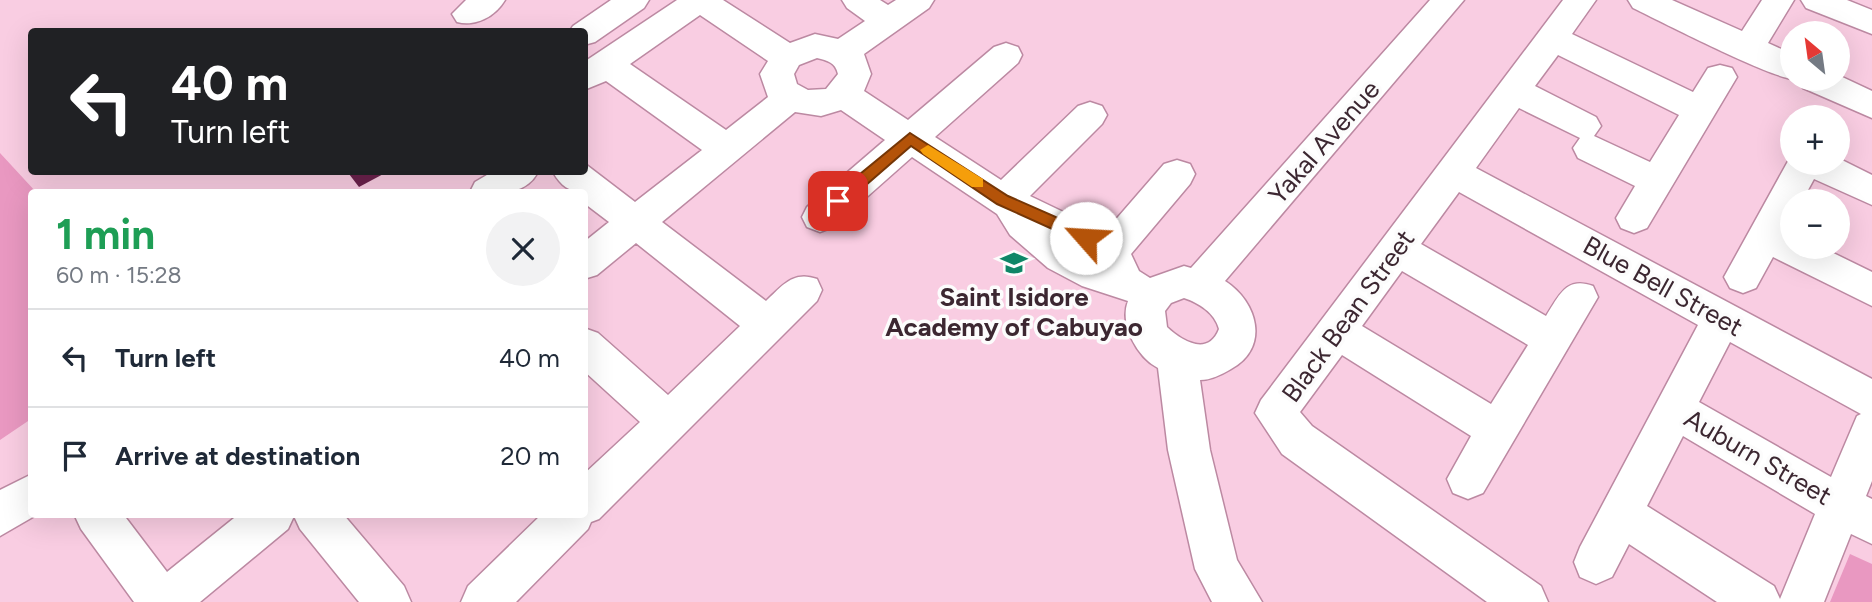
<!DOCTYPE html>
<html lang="en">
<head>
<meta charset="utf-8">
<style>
	:root { --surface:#fff; --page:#f2f2f3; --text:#1f2937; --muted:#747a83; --line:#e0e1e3 }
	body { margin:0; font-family:Figtree,sans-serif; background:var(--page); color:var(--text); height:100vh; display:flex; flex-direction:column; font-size:26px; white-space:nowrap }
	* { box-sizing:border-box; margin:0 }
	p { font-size:23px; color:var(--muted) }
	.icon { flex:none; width:38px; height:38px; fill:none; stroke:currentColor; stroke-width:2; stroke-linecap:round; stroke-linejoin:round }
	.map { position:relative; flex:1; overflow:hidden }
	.drawer { position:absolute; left:28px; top:189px; width:560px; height:329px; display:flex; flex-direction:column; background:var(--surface); border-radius:7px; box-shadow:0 7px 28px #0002 }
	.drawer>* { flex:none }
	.banner { position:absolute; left:28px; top:28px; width:560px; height:147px; border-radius:7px; box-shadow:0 7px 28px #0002; background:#202124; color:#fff; overflow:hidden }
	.needle { width:46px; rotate:331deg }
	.tools { position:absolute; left:1780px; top:21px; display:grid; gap:14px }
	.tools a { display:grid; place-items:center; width:70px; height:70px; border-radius:50%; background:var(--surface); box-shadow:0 7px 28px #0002; font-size:35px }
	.pin { position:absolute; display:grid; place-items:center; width:60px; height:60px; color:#fff; margin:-30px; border-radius:14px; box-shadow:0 4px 10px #0006 }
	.me { position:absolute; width:77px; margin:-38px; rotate:296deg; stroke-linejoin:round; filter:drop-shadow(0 0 5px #0008) }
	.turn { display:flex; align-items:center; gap:24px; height:147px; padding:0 28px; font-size:32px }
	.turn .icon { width:91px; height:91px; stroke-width:2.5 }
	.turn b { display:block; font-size:49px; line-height:60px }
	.round { display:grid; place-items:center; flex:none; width:74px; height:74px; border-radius:37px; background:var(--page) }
	.headline { display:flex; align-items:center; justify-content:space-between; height:119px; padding:0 28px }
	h1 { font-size:42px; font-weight:700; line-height:52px; color:#1e9e55 }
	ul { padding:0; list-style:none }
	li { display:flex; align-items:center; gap:21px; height:98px; padding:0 28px; border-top:2px solid var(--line) }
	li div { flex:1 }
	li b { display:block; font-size:26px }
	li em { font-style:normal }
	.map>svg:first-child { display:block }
</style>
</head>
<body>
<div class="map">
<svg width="1872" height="602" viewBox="0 0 1872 602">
	<rect width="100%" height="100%" fill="#f9cde2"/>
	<!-- green -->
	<g fill="#e998c1">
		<polygon points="0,153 36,192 32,192 31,419 0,440"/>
		<polygon points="1850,554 1872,564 1872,602 1830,602"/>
	</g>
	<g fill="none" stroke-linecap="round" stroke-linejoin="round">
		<!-- minor casing -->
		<g stroke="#bc89a2" stroke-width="3">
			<g id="minor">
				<path d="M 466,0 L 505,0 C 495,17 475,27 457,22 L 452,14 Z"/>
				<polygon points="611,0 649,0 644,8 595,42 584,45 584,32 569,32 573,26"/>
				<path d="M 677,0 L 723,0 L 790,43 L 815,34 L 838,39 L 865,21 L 847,8 L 842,0 L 880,0 L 888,5 L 896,0 L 934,0 L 929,8 L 864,54 L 871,74 L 864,91 L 908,120 L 994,47 L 1006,43 L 1018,47 L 1022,55 L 1018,63 L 935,137 L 1001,180 L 1078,106 L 1090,102 L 1102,106 L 1107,115 L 1102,124 L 1030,196 L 1105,232 L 1164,164 L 1177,160 L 1190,164 L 1195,174 L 1190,184 L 1131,254 L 1139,271 L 1150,278 L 1184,266 L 1191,268 L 1430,0 L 1464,0 L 1225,281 C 1258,302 1270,348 1231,369 C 1221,375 1211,380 1200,380 L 1210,450 L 1237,560 L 1262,602 L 1212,602 L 1195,569 L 1168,450 L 1158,368 C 1137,357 1119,324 1128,301 L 1082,286 L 1048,268 L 1010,235 L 997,214 L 912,157 L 833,227 L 820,232 L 807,227 L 802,217 L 807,207 L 885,140 L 841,110 L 821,116 L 795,112 L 662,222 L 766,301 C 782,286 793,270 817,279 L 822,290 L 817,301 L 599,519 L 591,522 L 588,529 L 516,602 L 461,602 L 468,586 L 542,514 L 584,514 L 584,474 L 640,422 L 584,371 L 584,328 L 598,333 L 668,395 L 740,326 L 636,243 L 597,275 L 584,279 L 584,242 L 609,222 L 584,203 L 584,192 C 569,192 561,186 553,172 L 584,172 L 584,163 L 635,202 L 702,150 L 606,81 L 584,90 L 584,62 ZM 700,15 L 768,61 L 760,74 L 768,97 L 726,130 L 630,64 ZM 817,58 C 828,61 835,62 838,74 L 826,89 L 808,90 L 797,84 L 794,74 L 799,65 ZM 1184,298 C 1199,303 1215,313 1219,329 C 1208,357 1182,341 1167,327 L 1165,311 L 1171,303 Z"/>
				<path d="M 1563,0 L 1596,0 L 1572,34 L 1693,92 L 1708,68 L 1720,65 L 1732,68 L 1737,77 L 1647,228 L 1634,233 L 1621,228 L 1616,218 L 1635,186 L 1578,158 L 1573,148 L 1580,138 L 1519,108 L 1476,168 L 1872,379 L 1872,481 L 1866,496 L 1872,499 L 1872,544 L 1851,534 L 1824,602 L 1717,602 L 1629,544 L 1612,577 L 1596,584 L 1580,577 L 1574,562 L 1580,547 L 1698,325 L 1459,192 L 1421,244 L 1546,316 C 1559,296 1566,276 1593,286 L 1598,297 L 1483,493 L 1468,499 L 1453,493 L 1447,479 L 1471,436 L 1342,355 L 1300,412 L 1312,426 L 1541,586 L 1548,602 L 1487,602 L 1282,454 L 1255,413 L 1261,400 ZM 1558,55 L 1679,115 L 1650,162 L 1594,136 L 1601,126 L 1596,117 L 1535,86 ZM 1402,271 L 1528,345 L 1491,404 L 1362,326 ZM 1730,342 L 1861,414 L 1857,416 L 1831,477 L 1699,402 ZM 1683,436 L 1815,514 L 1780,599 L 1774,586 L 1647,506 Z"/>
				<path d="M 1628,0 L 1672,0 L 1742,31 L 1762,0 L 1794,0 L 1768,43 L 1792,54 L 1792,79 L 1796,79 C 1778,82 1658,20 1633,8 Z"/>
				<polygon points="1801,0 1847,0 1872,10 1872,34 1806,8"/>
				<polygon points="1838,75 1872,91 1872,118 1803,88 1798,79 1838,79"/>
				<polygon points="1792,154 1792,163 1838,163 1838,158 1872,175 1872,205 1814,179 1802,201 1792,201 1792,221 1787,230 1792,232 1792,247 1821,247 1872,272 1872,306 1773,257 1756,288 1743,293 1730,288 1724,277"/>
				<path d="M 492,172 L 538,172 C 524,198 496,192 470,192 L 475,182 Z"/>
				<polygon points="32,474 32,514 38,514 0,536 0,490"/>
				<polygon points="74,514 123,514 167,572 239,514 343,514 404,586 411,602 359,602 300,529 294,516 288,529 200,602 134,602 81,529"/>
			</g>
		</g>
		<!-- minor -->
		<use href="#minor" fill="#fff" fill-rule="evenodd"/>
	</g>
	<!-- shaded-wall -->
	<polygon fill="#6b224c" points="353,172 387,172 359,187 349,174"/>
	<!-- route -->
	<polygon fill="#b45309" stroke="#753606" stroke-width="2" points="910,133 1008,196 1092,233 1092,242 1081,242 997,204 911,146 843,205 832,205 832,197"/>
	<!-- slow -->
	<polygon fill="#f59e0b" points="928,145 983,179 983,187 972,187 923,154 920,150"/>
	<!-- icons -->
	<defs>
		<g id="school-bare" transform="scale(2.1)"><path d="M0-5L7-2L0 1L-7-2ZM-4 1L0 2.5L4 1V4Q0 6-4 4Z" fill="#0e8667" stroke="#fcfcfc" stroke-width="2.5" paint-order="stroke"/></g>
	</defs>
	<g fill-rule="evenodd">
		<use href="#school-bare" x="1014" y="263"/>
	</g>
	<g text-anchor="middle" stroke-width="7" stroke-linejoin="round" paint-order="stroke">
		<!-- street labels -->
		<g font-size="26" fill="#3c2731" stroke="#fcfcfc">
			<text transform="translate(1324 142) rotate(-49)" y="9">Yakal Avenue</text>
			<text transform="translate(1663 286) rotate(29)" y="9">Blue Bell Street</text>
			<text transform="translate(1348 316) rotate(-54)" y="9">Black Bean Street</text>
			<text transform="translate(1758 457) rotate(30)" y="9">Auburn Street</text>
		</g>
		<!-- poi labels -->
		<g font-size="26" font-weight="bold" fill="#3c2731" stroke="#fcfcfc">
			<text x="1014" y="306">Saint Isidore<tspan x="1014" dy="30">Academy of Cabuyao</tspan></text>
		</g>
	</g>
</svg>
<div class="tools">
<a><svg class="needle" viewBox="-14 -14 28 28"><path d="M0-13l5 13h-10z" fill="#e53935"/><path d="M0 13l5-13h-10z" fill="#747a83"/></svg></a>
<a>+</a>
<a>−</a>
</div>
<div class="pin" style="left:838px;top:201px;background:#d93025"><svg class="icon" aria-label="arrive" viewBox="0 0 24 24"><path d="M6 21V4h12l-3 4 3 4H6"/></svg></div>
<svg class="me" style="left:1086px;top:238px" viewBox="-20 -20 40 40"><circle r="19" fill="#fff"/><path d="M0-13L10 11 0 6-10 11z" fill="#b45309"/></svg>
<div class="banner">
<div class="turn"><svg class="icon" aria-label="left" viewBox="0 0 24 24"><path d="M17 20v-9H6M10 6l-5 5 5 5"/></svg><div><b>40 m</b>Turn left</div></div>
</div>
<section class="drawer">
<div class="headline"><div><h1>1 min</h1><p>60 m · 15:28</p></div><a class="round"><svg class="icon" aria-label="close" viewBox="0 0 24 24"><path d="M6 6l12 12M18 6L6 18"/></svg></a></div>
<ul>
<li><svg class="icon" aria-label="left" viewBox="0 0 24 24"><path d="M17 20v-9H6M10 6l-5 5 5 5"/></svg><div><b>Turn left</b></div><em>40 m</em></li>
<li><svg class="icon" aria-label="arrive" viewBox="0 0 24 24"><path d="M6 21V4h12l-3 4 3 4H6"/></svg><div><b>Arrive at destination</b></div><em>20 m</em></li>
</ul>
</section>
</div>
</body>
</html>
